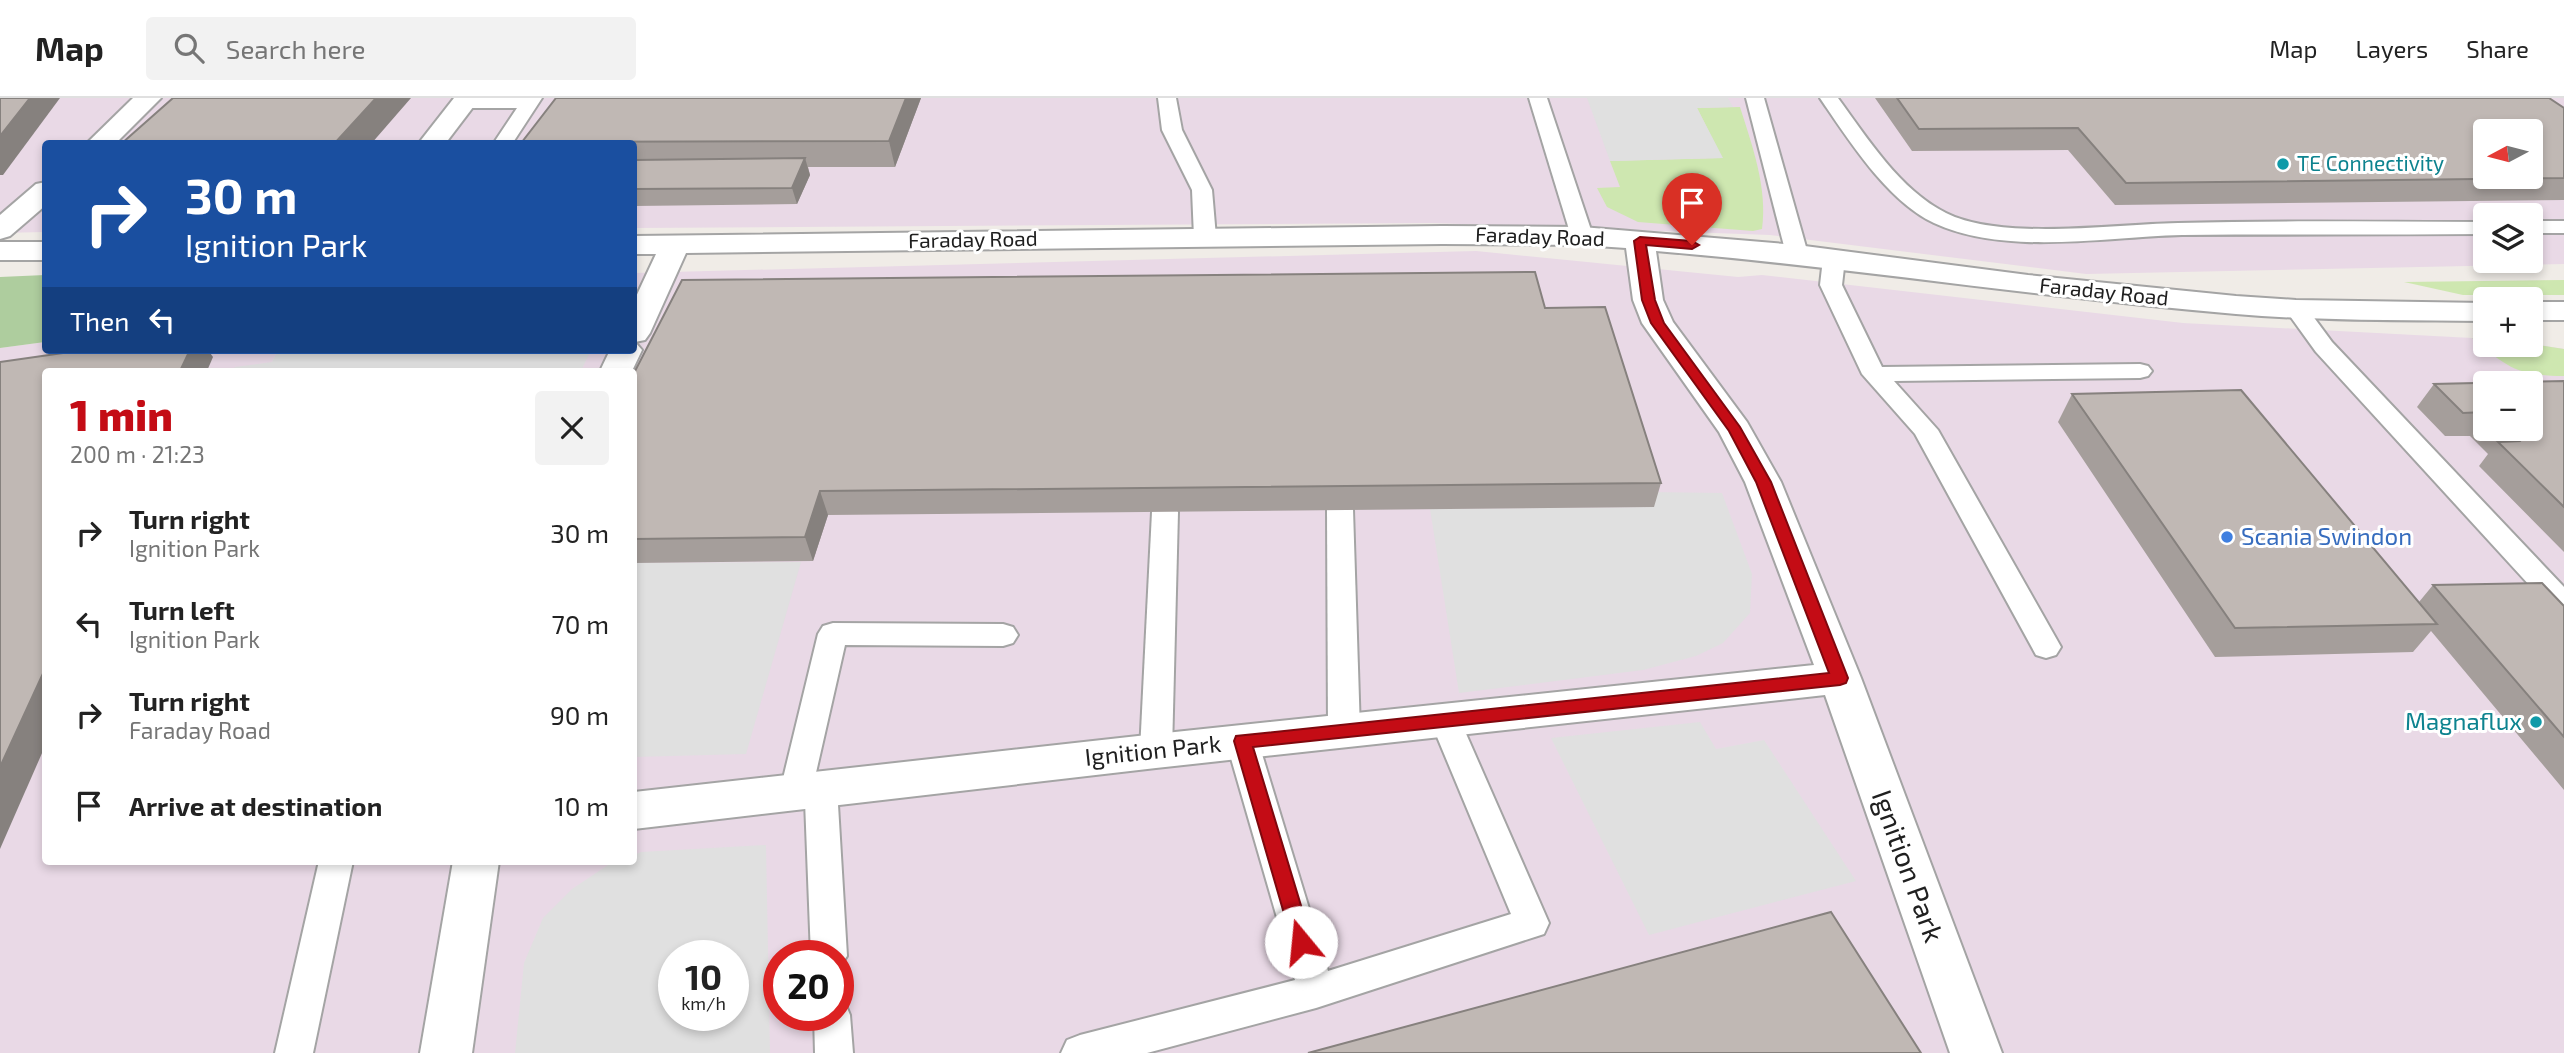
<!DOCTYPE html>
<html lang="en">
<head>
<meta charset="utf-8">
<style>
	:root { --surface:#fff; --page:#f2f2f2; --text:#222; --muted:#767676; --line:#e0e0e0; --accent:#c40c15 }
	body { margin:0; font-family:"Exo 2",sans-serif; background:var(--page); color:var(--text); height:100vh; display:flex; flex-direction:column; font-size:26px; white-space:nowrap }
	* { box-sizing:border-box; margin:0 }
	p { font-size:23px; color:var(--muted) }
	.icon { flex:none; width:38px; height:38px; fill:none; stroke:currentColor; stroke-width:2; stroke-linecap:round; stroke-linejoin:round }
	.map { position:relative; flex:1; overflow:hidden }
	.details { position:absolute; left:42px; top:270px; width:595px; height:497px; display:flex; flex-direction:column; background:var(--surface); border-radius:7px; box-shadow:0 4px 10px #0003 }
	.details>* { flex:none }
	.guide { position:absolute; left:42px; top:42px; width:595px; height:214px; border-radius:7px; box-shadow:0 4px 10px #0003; background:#1a4fa0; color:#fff; overflow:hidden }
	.needle { width:46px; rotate:263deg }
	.tools { position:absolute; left:2473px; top:21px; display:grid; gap:14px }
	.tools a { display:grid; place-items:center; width:70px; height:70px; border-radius:7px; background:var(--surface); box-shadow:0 4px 10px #0003; font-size:35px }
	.speed { position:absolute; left:658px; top:842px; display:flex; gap:14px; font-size:35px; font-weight:700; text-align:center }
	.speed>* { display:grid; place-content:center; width:91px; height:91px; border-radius:50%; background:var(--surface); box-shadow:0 4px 10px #0003; line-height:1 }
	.speed small { font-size:18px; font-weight:400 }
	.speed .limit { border:10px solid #d22; background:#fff; color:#111 }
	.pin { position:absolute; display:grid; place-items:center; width:60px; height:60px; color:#fff; margin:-72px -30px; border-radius:50% 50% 50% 0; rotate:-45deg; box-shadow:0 0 7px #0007 }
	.pin .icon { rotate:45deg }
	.me { position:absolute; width:77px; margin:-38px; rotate:343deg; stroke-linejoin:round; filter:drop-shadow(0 0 5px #0008) }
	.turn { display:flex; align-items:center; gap:24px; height:147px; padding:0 28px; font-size:32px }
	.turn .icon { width:91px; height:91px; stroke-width:2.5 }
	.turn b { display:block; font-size:49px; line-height:60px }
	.then { display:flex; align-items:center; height:66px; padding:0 28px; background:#0003; gap:14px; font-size:26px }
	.round { display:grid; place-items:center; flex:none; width:74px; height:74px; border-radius:7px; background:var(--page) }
	.summary { display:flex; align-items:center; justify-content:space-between; height:119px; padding:0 28px }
	h1 { font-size:42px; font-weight:800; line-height:52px; color:var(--accent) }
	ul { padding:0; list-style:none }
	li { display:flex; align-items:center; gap:21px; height:91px; padding:0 28px }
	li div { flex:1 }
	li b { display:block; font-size:26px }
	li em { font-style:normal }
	header { display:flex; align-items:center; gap:42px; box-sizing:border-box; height:98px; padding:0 35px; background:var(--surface); border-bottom:2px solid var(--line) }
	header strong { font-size:33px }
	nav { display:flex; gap:38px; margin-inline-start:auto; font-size:24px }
	.search { width:490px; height:63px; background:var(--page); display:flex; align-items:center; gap:18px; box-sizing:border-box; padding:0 24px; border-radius:7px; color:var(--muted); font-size:26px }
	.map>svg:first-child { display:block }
</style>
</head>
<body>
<header>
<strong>Map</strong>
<div class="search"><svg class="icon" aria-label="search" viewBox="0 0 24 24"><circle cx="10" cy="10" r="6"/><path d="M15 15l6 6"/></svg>Search here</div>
<nav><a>Map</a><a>Layers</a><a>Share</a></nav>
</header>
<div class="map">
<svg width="2564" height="955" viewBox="0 0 2564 955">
	<rect width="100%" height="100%" fill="#f0ece7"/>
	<!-- industrial -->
	<g fill="#e9d9e6" fill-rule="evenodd">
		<path d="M 0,0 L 2564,0 L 2564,166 L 2086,176 L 1770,137 L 1432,125 L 634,130 L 634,46 L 46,46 L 45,134 L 0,135 ZM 2485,33 L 2530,33 L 2530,79 L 2485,79 ZM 2485,117 L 2530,117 L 2530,163 L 2485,163 Z"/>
		<path d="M 1476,153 L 1738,179 L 1762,177 L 2183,225 L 2472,240 L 2485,241 L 2485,247 L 2531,246 L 2564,251 L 2564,955 L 0,955 L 0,250 L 45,244 L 46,252 L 634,252 L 634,175 ZM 46,273 L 634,273 L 634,763 L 46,763 ZM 2485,285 L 2530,285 L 2530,331 L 2485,331 ZM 674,858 L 733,858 L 733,917 L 674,917 ZM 779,858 L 838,858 L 838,917 L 779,917 Z"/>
	</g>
	<!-- grass -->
	<g fill="#cee7b0">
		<path d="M 1740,9 C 1752,47 1768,91 1762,131 L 1753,133 L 1638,124 L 1607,109 L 1597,90 L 1620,89 L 1610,63 L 1722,60 L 1697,10 Z"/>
		<polygon points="2564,182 2564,197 2463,197 2404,184"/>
		<path d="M 2472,240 L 2485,241 L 2485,247 L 2531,246 L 2564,251 L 2564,278 C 2515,277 2509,270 2472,240 Z"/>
	</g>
	<!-- forest -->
	<polygon fill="#aecd9e" points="45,177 45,244 0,250 0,179"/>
	<!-- parking -->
	<g fill="#e0e0e0" fill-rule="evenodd">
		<polygon points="1587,0 1728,0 1733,9 1697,10 1723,60 1610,63"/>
		<polygon points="278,252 591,252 581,273 233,273 235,269 272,264"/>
		<polygon points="1649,394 1722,395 1752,476 1750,515 1723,545 1696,558 1643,572 1459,595 1430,411 1654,409"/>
		<polygon points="801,464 746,656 634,659 634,465"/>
		<polygon points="1700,624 1716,651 1764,642 1856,783 1649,837 1551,640"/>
		<path d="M 766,747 L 770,955 L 515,955 L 524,865 L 543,820 L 572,791 L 614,763 L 634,763 L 634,757 L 641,754 ZM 674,858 L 733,858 L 733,917 L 674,917 Z"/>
	</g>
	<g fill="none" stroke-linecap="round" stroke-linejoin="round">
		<!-- service casing -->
		<g stroke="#a4a4a4" stroke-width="4">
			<g id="service">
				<polygon points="458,0 542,0 512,46 493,46 517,10 464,10 455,4"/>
				<polygon points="1158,0 1176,0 1182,32 1212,92 1216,139 1213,144 1197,144 1194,139 1192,92 1162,32"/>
				<polygon points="1529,0 1547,0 1593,138 1590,143 1574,143 1571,138"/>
				<polygon points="1746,0 1764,0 1808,156 1805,161 1789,161 1786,156"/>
				<path d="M 1820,0 L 1838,0 C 1868,41 1900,92 1946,115 C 2002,143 2115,126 2178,125 C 2280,122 2383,124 2485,124 L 2485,136 C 2384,137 2283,136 2182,137 C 2105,139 2005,158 1934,125 C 1887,103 1848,41 1820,0 Z"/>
				<rect x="2530" y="123" width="34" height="12"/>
				<polygon points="1834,154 1842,156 1845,161 1842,187 1882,269 2140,266 2148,268 2152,273 2148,278 2140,280 1894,283 1938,332 2061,549 2056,557 2046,560 2036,557 1915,336 1862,276 1820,187 1823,161 1826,156"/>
				<polygon points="2296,204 2304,206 2332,244 2564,489 2564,517 2554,514 2316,254 2285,211 2288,206"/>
				<polygon points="1340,403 1349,406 1353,412 1360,633 1355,642 1344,645 1333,642 1328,633 1327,412 1331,406"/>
				<polygon points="1165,405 1174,408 1178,414 1172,653 1167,662 1156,666 1145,662 1140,653 1152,414 1156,408"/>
				<polygon points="833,525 1003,526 1013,529 1018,537 1013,545 1003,548 845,547 815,679 821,677 832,681 837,690 847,858 838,871 838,858 811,858 805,703 796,706 785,702 780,693 818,536 823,528"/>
				<polygon points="1445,610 1456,613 1460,622 1549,825 1544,836 1316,910 1147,955 1061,955 1067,942 1080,937 1295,882 1226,643 1231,634 1242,631 1253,634 1258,643 1328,873 1511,816 1430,622 1434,613"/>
				<polygon points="319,763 353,763 313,955 275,955"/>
				<polygon points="838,902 845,905 850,917 853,955 815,955 814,917 838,917"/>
			</g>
		</g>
		<!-- minor casing -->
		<g stroke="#a4a4a4" stroke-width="4">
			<g id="minor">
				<polygon points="133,0 161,0 115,46 86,46"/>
				<polygon points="454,0 480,0 445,46 418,46"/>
				<polygon points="46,84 46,107 10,138 0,141 0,117 36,86"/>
				<path d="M 1442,128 L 1582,129 L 1797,147 L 2028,177 L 2236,198 L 2296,202 L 2485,205 L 2485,223 C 2402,222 2319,223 2236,216 C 2042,200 1850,169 1656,153 L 1663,202 L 1673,224 L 1747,324 L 1781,384 L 1861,580 L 2002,955 L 1950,955 L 1825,597 L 1156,670 L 634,731 L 634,694 L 1156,636 L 1814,567 L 1745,384 L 1719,334 L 1642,225 L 1633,202 L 1626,150 L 1582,147 L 1442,146 L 686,155 L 650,235 L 645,242 L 635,244 L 642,252 L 632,273 L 600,273 L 610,252 L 634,252 L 634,203 L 656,156 L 634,156 L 634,138 Z"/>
				<rect x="0" y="144" width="46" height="18"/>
				<rect x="2530" y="204" width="34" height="18"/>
				<polygon points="453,763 499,763 472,955 420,955"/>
			</g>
		</g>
		<!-- service -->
		<use href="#service" fill="#fff" fill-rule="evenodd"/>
		<!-- minor -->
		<use href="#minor" fill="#fff" fill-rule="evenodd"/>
	</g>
	<!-- wall -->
	<g fill="#a59e9b" fill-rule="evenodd">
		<polygon points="921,0 895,69 808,69 810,77 797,106 634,108 634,46 523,46 522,44"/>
		<polygon points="1875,0 2549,0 2564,10 2564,102 2115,107 2068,52 1912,53"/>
		<polygon points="1545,210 1661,385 1654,409 828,417 813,463 634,465 634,275"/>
		<path d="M 2564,283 L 2564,454 L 2479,368 L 2488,356 L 2470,338 L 2445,338 L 2417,309 L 2434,286 ZM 2485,285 L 2530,331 L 2485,331 Z"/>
		<polygon points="2072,296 2419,504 2433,487 2564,508 2564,692 2431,533 2413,554 2215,559 2058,324"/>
	</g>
	<!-- shaded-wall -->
	<g fill="#86817e">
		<polygon points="30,0 60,0 3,77 0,77 0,38"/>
		<polygon points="376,0 411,0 371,46 334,46"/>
		<polygon points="906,0 921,0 895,69 889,43"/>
		<polygon points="805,60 810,77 797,106 792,90"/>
		<polygon points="190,252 208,252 213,259 207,273 180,273"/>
		<polygon points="820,393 828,417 813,463 805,439"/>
		<polygon points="46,569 46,646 0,751 0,669"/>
	</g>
	<!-- building -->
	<g fill="#c0b8b4" stroke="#86817e" stroke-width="2" fill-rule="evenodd">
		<polygon points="0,0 30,0 0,38"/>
		<polygon points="173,0 376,0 334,46 121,46"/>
		<polygon points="556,0 906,0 889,43 522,44"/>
		<path d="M 1897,0 L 2549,0 L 2564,10 L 2564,80 L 2126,85 L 2078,30 L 1919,31 ZM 2485,33 L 2530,33 L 2530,79 L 2485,79 Z"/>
		<polygon points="805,60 792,90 634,91 634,62"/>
		<polygon points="1535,174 1545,210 1605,209 1661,385 820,393 805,439 634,441 634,275 682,182"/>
		<polygon points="84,252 190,252 180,273 46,273 46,569 0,669 0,264"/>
		<polygon points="2564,283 2564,409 2498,344 2519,343 2506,331 2530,331 2530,285 2485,285 2485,314 2463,315 2434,286"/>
		<polygon points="2241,292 2437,526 2235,530 2072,296"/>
		<polygon points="2542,485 2564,508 2564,639 2433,487"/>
		<polygon points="1831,814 1921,955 1308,955"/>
	</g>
	<!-- route -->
	<polygon fill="#c40c15" stroke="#7f080e" stroke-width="2" points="1640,139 1692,143 1699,147 1692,151 1646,147 1655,202 1664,225 1740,329 1771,384 1848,580 1846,585 1840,587 1253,649 1312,844 1309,850 1301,853 1294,850 1234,643 1236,638 1829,575 1756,384 1729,333 1651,225 1642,202 1634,143"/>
	<!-- markers -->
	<g fill="#0f9aa8" stroke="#fff" stroke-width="2.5">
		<circle cx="2283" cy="66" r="7"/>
		<circle cx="2536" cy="624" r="7"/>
	</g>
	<circle fill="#3f7fe0" stroke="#fff" stroke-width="2.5" cx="2227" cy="439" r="7"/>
	<g text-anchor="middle" stroke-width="6" stroke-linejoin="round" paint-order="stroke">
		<!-- far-culture labels -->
		<g font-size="21" fill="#0d838f" stroke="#fff" text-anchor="start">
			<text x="2297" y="73">TE Connectivity</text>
		</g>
		<!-- far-street labels -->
		<g font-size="21" fill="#202020" stroke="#fff">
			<text transform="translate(1540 139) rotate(2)" y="7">Faraday Road</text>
			<text transform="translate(973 142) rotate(-1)" y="7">Faraday Road</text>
			<text transform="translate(2104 194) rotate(6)" y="7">Faraday Road</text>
		</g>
		<!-- shop labels -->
		<g font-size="24" fill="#366cbe" stroke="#fff" text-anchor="start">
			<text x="2241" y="447">Scania Swindon</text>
		</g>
		<!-- culture labels -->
		<g font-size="24" fill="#0d838f" stroke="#fff" text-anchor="end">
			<text x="2522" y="632">Magnaflux</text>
		</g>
		<!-- street labels -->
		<g font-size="24" fill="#202020" stroke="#fff">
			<text transform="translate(1153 653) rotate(-6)" y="8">Ignition Park</text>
		</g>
		<!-- near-street labels -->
		<g font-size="28" fill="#202020" stroke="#fff">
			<text transform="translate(1908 768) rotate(70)" y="10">Ignition Park</text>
		</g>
	</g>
</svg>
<div class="tools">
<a><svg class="needle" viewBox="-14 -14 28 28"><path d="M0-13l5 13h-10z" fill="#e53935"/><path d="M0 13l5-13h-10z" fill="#767676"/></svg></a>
<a><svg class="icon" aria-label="layers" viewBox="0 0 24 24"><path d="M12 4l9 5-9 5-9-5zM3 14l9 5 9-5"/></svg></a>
<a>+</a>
<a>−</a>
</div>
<div class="speed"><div>10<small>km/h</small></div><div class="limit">20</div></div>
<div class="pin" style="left:1692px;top:147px;background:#d93025"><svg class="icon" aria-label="arrive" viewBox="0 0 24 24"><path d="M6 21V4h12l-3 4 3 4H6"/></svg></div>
<svg class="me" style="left:1301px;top:844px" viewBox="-20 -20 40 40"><circle r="19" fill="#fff"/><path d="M0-13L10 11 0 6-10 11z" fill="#c40c15"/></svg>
<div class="guide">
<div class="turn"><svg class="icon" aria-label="right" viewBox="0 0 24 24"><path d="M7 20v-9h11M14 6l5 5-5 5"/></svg><div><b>30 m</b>Ignition Park</div></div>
<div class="then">Then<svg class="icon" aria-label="left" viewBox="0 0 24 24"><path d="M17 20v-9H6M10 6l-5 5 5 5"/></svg></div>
</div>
<section class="details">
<div class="summary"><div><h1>1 min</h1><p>200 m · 21:23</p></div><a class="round"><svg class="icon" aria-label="close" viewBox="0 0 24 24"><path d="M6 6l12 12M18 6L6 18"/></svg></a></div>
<ul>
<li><svg class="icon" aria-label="right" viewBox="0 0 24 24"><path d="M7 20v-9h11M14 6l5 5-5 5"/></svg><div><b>Turn right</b><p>Ignition Park</p></div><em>30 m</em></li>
<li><svg class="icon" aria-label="left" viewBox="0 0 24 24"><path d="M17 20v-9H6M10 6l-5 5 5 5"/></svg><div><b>Turn left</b><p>Ignition Park</p></div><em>70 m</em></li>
<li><svg class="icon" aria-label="right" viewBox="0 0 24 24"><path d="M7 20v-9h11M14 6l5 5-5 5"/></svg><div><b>Turn right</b><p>Faraday Road</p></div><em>90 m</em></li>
<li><svg class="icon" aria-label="arrive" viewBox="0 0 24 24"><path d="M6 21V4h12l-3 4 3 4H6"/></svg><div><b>Arrive at destination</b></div><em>10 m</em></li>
</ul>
</section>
</div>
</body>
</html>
